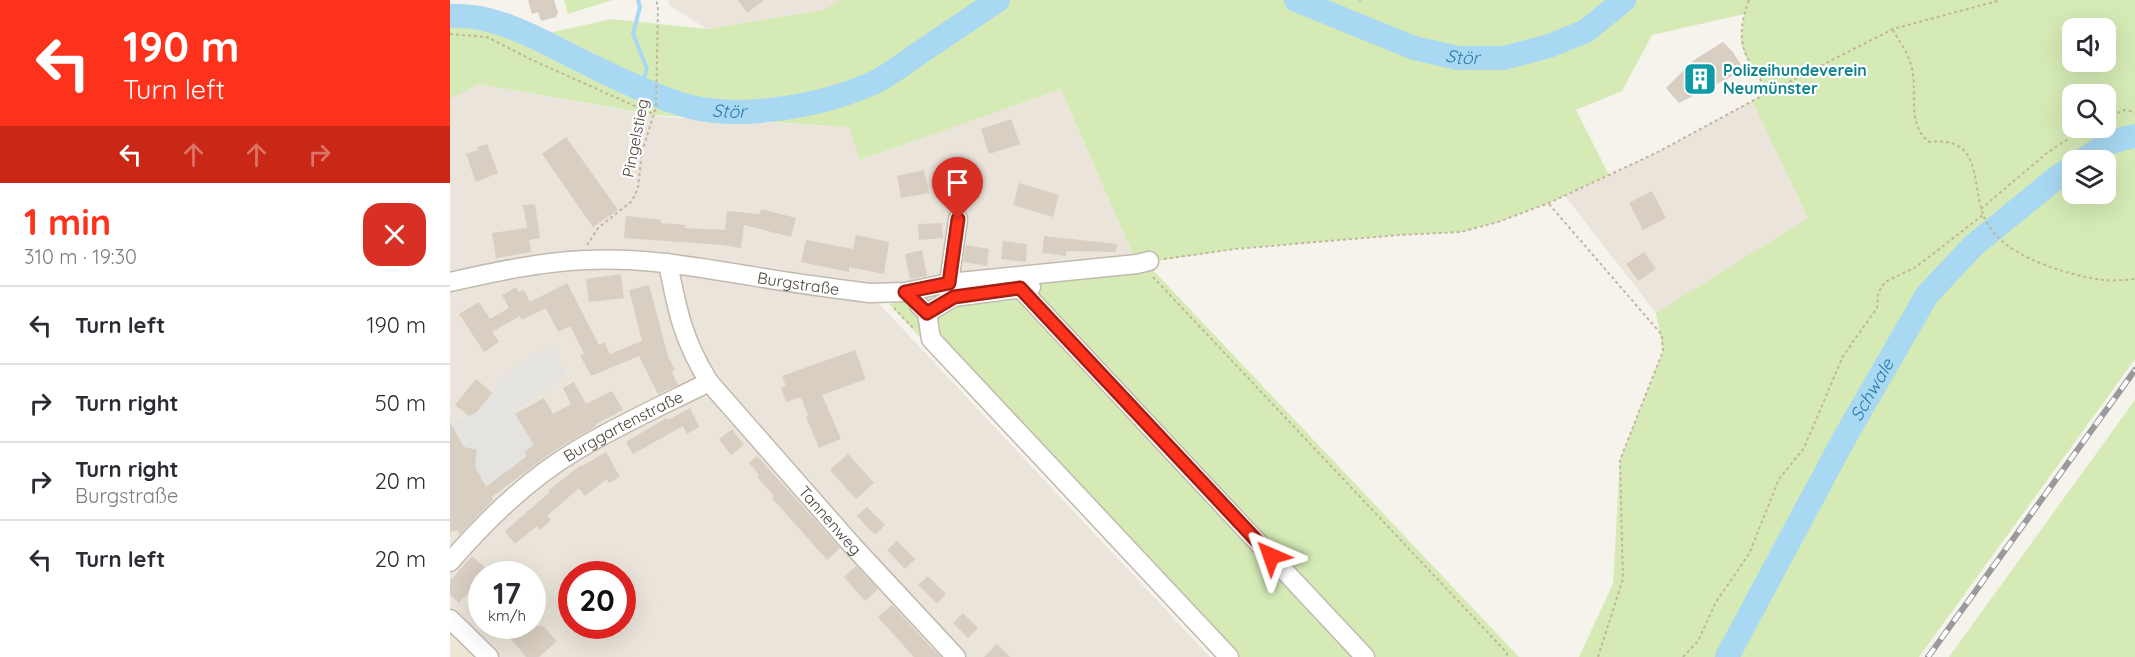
<!DOCTYPE html>
<html lang="en">
<head>
<meta charset="utf-8">
<style>
	:root { --surface:#fff; --page:#f2f2f3; --text:#2b2b33; --muted:#7c7c81; --line:#e1e1e2; --accent:#fd321c }
	body { margin:0; font-family:Quicksand,sans-serif; background:var(--page); color:var(--text); height:100vh; display:flex; flex-direction:column; font-size:22px; white-space:nowrap }
	* { box-sizing:border-box; margin:0 }
	p { font-size:20px; color:var(--muted) }
	.icon { flex:none; width:33px; height:33px; fill:none; stroke:currentColor; stroke-width:2; stroke-linecap:round; stroke-linejoin:round }
	.map { position:relative; flex:1; overflow:hidden }
	.side { display:flex; flex-direction:column; background:var(--surface); width:450px }
	.side>* { flex:none }
	.banner { background:#fd321c; color:#fff; overflow:hidden }
	.buttons { position:absolute; left:1612px; top:18px; display:grid; gap:12px }
	.buttons a { display:grid; place-items:center; width:54px; height:54px; border-radius:12px; background:var(--surface); box-shadow:0 6px 24px #0002; font-size:30px }
	.speed { position:absolute; left:18px; top:561px; display:flex; gap:12px; font-size:30px; font-weight:700; text-align:center }
	.speed>* { display:grid; place-content:center; width:78px; height:78px; border-radius:50%; background:var(--surface); box-shadow:0 6px 24px #0002; line-height:1 }
	.speed small { font-size:15px; font-weight:400 }
	.speed .limit { border:9px solid #d22; background:#fff; color:#111 }
	.pin { position:absolute; display:grid; place-items:center; width:51px; height:51px; color:#fff; margin:-62px -26px; border-radius:50% 50% 50% 0; rotate:-45deg; box-shadow:0 0 6px #0007 }
	.pin .icon { rotate:45deg }
	.me { position:absolute; width:66px; margin:-33px; rotate:317deg; stroke-linejoin:round; filter:drop-shadow(0 0 4px #0008) }
	.turn { display:flex; align-items:center; gap:21px; height:126px; padding:0 24px; font-size:27px }
	.turn .icon { width:78px; height:78px; stroke-width:2.5 }
	.turn b { display:block; font-size:42px; line-height:51px }
	.lanes { display:flex; align-items:center; height:57px; padding:0 24px; background:#0003; justify-content:center; gap:30px; direction:ltr }
	.lanes .off { opacity:.35 }
	.round { display:grid; place-items:center; flex:none; width:63px; height:63px; border-radius:18px; background:var(--page) }
	.summary { display:flex; align-items:center; justify-content:space-between; height:102px; padding:0 24px }
	h1 { font-size:36px; font-weight:800; line-height:45px; color:var(--accent) }
	ul { padding:0; list-style:none }
	li { display:flex; align-items:center; gap:18px; height:78px; padding:0 24px; border-top:2px solid var(--line) }
	li div { flex:1 }
	li b { display:block; font-size:22px }
	li em { font-style:normal }
	main { display:flex; flex:1; min-height:0 }
	.map>svg:first-child { display:block }
</style>
</head>
<body>
<main>
<section class="side">
<div class="banner">
<div class="turn"><svg class="icon" aria-label="left" viewBox="0 0 24 24"><path d="M17 20v-9H6M10 6l-5 5 5 5"/></svg><div><b>190 m</b>Turn left</div></div>
<div class="lanes"><svg class="icon" aria-label="left" viewBox="0 0 24 24"><path d="M17 20v-9H6M10 6l-5 5 5 5"/></svg><svg class="icon off" aria-label="ahead" viewBox="0 0 24 24"><path d="M12 20V5M6 11l6-6 6 6"/></svg><svg class="icon off" aria-label="ahead" viewBox="0 0 24 24"><path d="M12 20V5M6 11l6-6 6 6"/></svg><svg class="icon off" aria-label="right" viewBox="0 0 24 24"><path d="M7 20v-9h11M14 6l5 5-5 5"/></svg></div>
</div>
<div class="summary"><div><h1>1 min</h1><p>310 m · 19:30</p></div><a class="round" style="background:#d93025;color:#fff"><svg class="icon" aria-label="close" viewBox="0 0 24 24"><path d="M6 6l12 12M18 6L6 18"/></svg></a></div>
<ul>
<li><svg class="icon" aria-label="left" viewBox="0 0 24 24"><path d="M17 20v-9H6M10 6l-5 5 5 5"/></svg><div><b>Turn left</b></div><em>190 m</em></li>
<li><svg class="icon" aria-label="right" viewBox="0 0 24 24"><path d="M7 20v-9h11M14 6l5 5-5 5"/></svg><div><b>Turn right</b></div><em>50 m</em></li>
<li><svg class="icon" aria-label="right" viewBox="0 0 24 24"><path d="M7 20v-9h11M14 6l5 5-5 5"/></svg><div><b>Turn right</b><p>Burgstraße</p></div><em>20 m</em></li>
<li><svg class="icon" aria-label="left" viewBox="0 0 24 24"><path d="M17 20v-9H6M10 6l-5 5 5 5"/></svg><div><b>Turn left</b></div><em>20 m</em></li>
</ul>
</section>
<div class="map">
<svg width="1685" height="657" viewBox="0 0 1685 657">
	<rect width="100%" height="100%" fill="#f6f2ec"/>
	<!-- residential -->
	<g fill="#eae4da" fill-rule="evenodd">
		<polygon points="218,0 390,0 374,10 257,29 219,5"/>
		<path d="M 29,84 L 213,117 L 400,127 L 410,160 L 611,89 L 687,264 L 420,294 L 760,657 L 0,657 L 0,99 ZM 32,574 L 82,574 L 82,626 L 32,626 ZM 122,574 L 172,574 L 172,626 L 122,626 Z"/>
		<polygon points="1302,101 1358,218 1206,313 1115,196 1206,153"/>
	</g>
	<!-- education -->
	<polygon fill="#efe7d6" points="0,634 22,649 30,657 0,657"/>
	<!-- green -->
	<g fill="#d5eab5" fill-rule="evenodd">
		<polygon points="114,0 162,0 118,14"/>
		<path d="M 390,0 L 846,0 L 876,11 L 851,0 L 1685,0 L 1685,359 L 1469,657 L 1129,657 L 1163,584 L 1170,460 L 1213,351 L 1206,313 L 1358,218 L 1302,101 L 1319,92 L 1296,57 L 1291,43 L 1294,14 L 1202,35 L 1172,91 L 1126,110 L 1159,175 L 1099,203 L 1048,222 L 1011,232 L 949,235 L 785,249 L 687,264 L 611,89 L 410,160 L 399,127 L 205,115 L 29,84 L 0,99 L 0,16 L 10,15 L 35,19 L 59,27 L 81,37 L 161,19 L 257,29 L 374,10 ZM 1623,28 L 1656,28 L 1656,62 L 1623,62 ZM 1623,94 L 1656,94 L 1656,128 L 1623,128 ZM 1623,160 L 1656,160 L 1656,194 L 1623,194 Z"/>
		<polygon points="700,267 1069,657 771,657 439,304"/>
		<polygon points="1685,400 1685,657 1499,657"/>
	</g>
	<!-- parking -->
	<polygon fill="#e5e3e0" points="102,343 116,376 63,411 94,458 42,497 25,466 27,450 14,447 1,424 27,412 45,389 46,381"/>
	<g fill="none" stroke-linecap="round" stroke-linejoin="round">
		<!-- stream -->
		<polyline stroke="#a9d8f2" stroke-width="4" points="188,0 190,7 183,34 197,69 190,88"/>
		<!-- river -->
		<g stroke="#a9d8f2" stroke-width="24">
			<path id="s1" d="M 846,0 L 964,48 L 1008,58 L 1054,58 L 1099,46 L 1136,31 L 1174,0"/>
			<path id="s2" d="M 0,16 C 48,13 94,43 136,63 C 167,78 207,98 241,107 C 296,120 377,105 427,81 C 440,75 453,64 465,56 C 493,37 520,19 548,0"/>
			<polyline points="1633,160 1660,142 1685,136"/>
			<path id="s3" d="M 1277,657 L 1395,437 L 1477,295 L 1524,245 L 1605,179 L 1623,167"/>
		</g>
	</g>
	<!-- building -->
	<g fill="#d8cec1">
		<polygon points="78,0 104,0 108,13 106,17 91,21 88,12 82,14"/>
		<polygon points="288,0 314,0 297,13"/>
		<polygon points="1273,42 1283,52 1294,70 1229,103 1216,88 1244,60"/>
		<polygon points="561,119 570,144 539,154 531,129"/>
		<polygon points="116,137 168,210 143,227 92,154"/>
		<polygon points="37,144 48,173 26,182 16,154 28,150 27,147"/>
		<polygon points="474,170 479,193 451,198 447,176"/>
		<polygon points="569,183 609,195 603,217 563,205"/>
		<polygon points="1202,191 1216,218 1193,230 1179,203"/>
		<polygon points="85,204 90,238 79,240 81,252 46,258 42,233 77,228 73,205"/>
		<polygon points="311,209 346,218 341,237 294,225 291,248 273,245 174,238 176,216 211,220 211,223 235,225 235,228 275,230 277,211 310,214"/>
		<polygon points="492,223 493,238 469,240 468,224"/>
		<polygon points="406,235 439,242 434,274 399,267 399,272 351,262 356,240 403,249"/>
		<polygon points="594,236 667,244 666,252 616,251 616,256 592,253"/>
		<polygon points="553,241 577,244 576,262 551,259"/>
		<polygon points="516,245 539,249 537,266 513,262"/>
		<polygon points="472,250 477,276 460,279 455,254"/>
		<polygon points="1194,252 1206,269 1188,281 1176,264"/>
		<polygon points="171,274 174,298 139,302 136,279"/>
		<polygon points="117,283 148,343 149,345 154,342 160,354 192,341 179,290 199,285 218,356 225,370 222,372 228,385 208,394 189,356 141,376 130,355 134,353 120,326 108,332 96,308 72,320 70,316 42,332 49,342 34,352 9,314 29,302 40,319 59,308 52,295 66,287 69,292 74,290 80,302"/>
		<polygon points="405,350 416,379 372,395 391,439 369,448 356,417 358,416 351,397 336,402 331,388 336,386 332,376"/>
		<polygon points="26,379 42,393 27,412 19,416 5,405"/>
		<polygon points="124,382 136,404 162,391 173,410 146,424 146,426 105,450 42,497 43,500 9,535 8,530 0,532 0,422 14,447 27,450 25,466 36,487 77,456 74,452 84,445 65,414 94,398 103,414 121,404 113,388"/>
		<polygon points="240,408 249,427 237,434 233,426 183,454 176,442 216,418 218,420"/>
		<polygon points="282,429 294,445 281,455 269,439"/>
		<polygon points="156,452 170,477 159,483 157,479 135,496 129,488 97,516 101,520 90,530 87,526 65,544 55,531 100,492 98,491 109,482 131,465 132,466"/>
		<polygon points="398,454 424,483 406,499 380,470"/>
		<polygon points="307,456 390,548 377,560 322,498 324,496 307,477 309,475 299,463"/>
		<polygon points="417,507 435,525 425,535 407,516"/>
		<polygon points="447,541 465,559 455,569 437,550"/>
		<polygon points="22,556 38,570 32,574 32,577 9,603 0,595 0,581"/>
		<polygon points="406,566 428,589 415,601 394,577"/>
		<polygon points="478,576 496,594 487,604 468,585"/>
		<polygon points="442,605 475,641 491,657 464,657 462,655 428,617"/>
		<polygon points="513,613 528,628 518,638 503,623"/>
		<polygon points="50,626 93,626 107,641 89,657 76,657"/>
		<polygon points="547,644 560,657 534,657"/>
	</g>
	<g fill="none" stroke-linecap="round" stroke-linejoin="round">
		<!-- minor casing -->
		<g stroke="#c2baae" stroke-width="21">
			<g id="minor">
				<path id="s4" d="M 0,282 C 44,272 90,262 135,260 C 191,257 246,267 302,276 C 341,283 380,288 419,293 L 455,292 L 499,283 L 687,264 L 699,261"/>
				<polyline points="499,283 508,219"/>
				<polyline points="570,288 915,657"/>
				<polyline points="469,305 477,313 504,297 581,287"/>
				<polyline points="477,313 481,339 779,657"/>
				<path id="s5" d="M 259,382 L 402,545 L 506,657"/>
				<path id="s6" d="M 0,562 C 37,519 78,479 127,450 C 170,424 215,404 259,382 C 233,340 227,310 218,263"/>
				<polyline points="0,619 39,657"/>
			</g>
		</g>
		<!-- path -->
		<g stroke="#c4b59f" stroke-width="2" stroke-dasharray="3 3" stroke-linecap="butt">
			<polyline points="910,0 910,1"/>
			<path d="M 1299,0 C 1283,43 1295,57 1319,92"/>
			<path d="M 1443,30 C 1449,41 1458,53 1461,65 C 1469,91 1455,122 1479,142 C 1532,136 1521,180 1533,214 C 1535,222 1542,231 1548,237 C 1569,260 1622,276 1653,280 C 1663,281 1675,280 1685,279"/>
			<polyline points="0,34 37,37 82,60 205,115"/>
			<polyline points="1656,117 1675,110 1685,112"/>
			<polyline points="1099,204 1212,335 1213,351 1170,460 1173,579 1148,657"/>
			<polyline points="1531,209 1597,153 1634,128"/>
			<polyline points="137,245 148,228 182,201 188,188 192,152 206,107 208,7 206,0"/>
			<polyline points="714,259 785,249 949,235 1011,232 1048,222 1099,203 1206,153 1319,92 1443,29 1551,0"/>
			<polyline points="703,277 1057,653 1057,657"/>
			<polyline points="444,308 463,328"/>
			<polyline points="1233,657 1248,641 1266,602 1299,554 1329,479 1354,448 1393,356 1427,308 1428,293 1435,282 1466,267 1533,215"/>
		</g>
		<!-- minor -->
		<use href="#minor" stroke="#fff" stroke-width="18"/>
		<!-- rail casing -->
		<g stroke="#9a9a9a" stroke-width="6">
			<polyline id="rail" points="1478,657 1685,370"/>
		</g>
		<!-- rail -->
		<use href="#rail" stroke="#fff" stroke-width="4" stroke-dasharray="11" stroke-linecap="butt"/>
	</g>
	<g fill="none" stroke-linecap="round" stroke-linejoin="round">
		<!-- route casing -->
		<g stroke="#a42012" stroke-width="15">
			<polyline id="route" points="508,219 499,283 455,292 477,313 504,297 570,288 821,556"/>
		</g>
		<!-- route -->
		<use href="#route" stroke="#fd321c" stroke-width="10"/>
	</g>
	<!-- icons -->
	<defs>
		<g id="building-square" transform="scale(1.725)"><rect x="-9" y="-9" width="18" height="18" rx="4" fill="#0f9aa8" stroke="#fff"/><path d="M-4-6H4V6H1V3H-1V6H-4ZM-2.5-4.3h1.7v1.8h-1.7ZM.8-4.3h1.7v1.8H.8ZM-2.5-1h1.7V.8h-1.7ZM.8-1h1.7V.8H.8Z" fill="#fff"/></g>
	</defs>
	<g fill-rule="evenodd">
		<use href="#building-square" x="1250" y="79"/>
	</g>
	<g text-anchor="middle" stroke-width="4.5" stroke-linejoin="round" paint-order="stroke">
		<!-- culture labels -->
		<g font-size="16" font-weight="bold" fill="#0d838f" stroke="#fff" text-anchor="start">
			<text x="1273" y="76">Polizeihundeverein<tspan x="1273" dy="18">Neumünster</tspan></text>
		</g>
		<!-- street labels -->
		<g font-size="16" fill="#4b4339" stroke="#fff">
			<text transform="translate(185 138) rotate(-79)" y="6">Pingelstieg</text>
			<text dy="6" stroke="none"><textPath href="#s4" startOffset="352">Burgstraße</textPath></text>
			<text dy="6" stroke="none"><textPath href="#s6" startOffset="222">Burggartenstraße</textPath></text>
			<text dy="6" stroke="none"><textPath href="#s5" startOffset="184">Tannenweg</textPath></text>
		</g>
		<!-- water labels -->
		<g font-size="18" font-style="italic" fill="#2b7baa" stroke="#fff">
			<text dy="6" stroke="none"><textPath href="#s1" startOffset="177">Stör</textPath></text>
			<text dy="6" stroke="none"><textPath href="#s2" startOffset="298">Stör</textPath></text>
			<text dy="6" stroke="none"><textPath href="#s3" startOffset="304">Schwale</textPath></text>
		</g>
	</g>
</svg>
<div class="buttons">
<a><svg class="icon" aria-label="sound" viewBox="0 0 24 24"><path d="M4 9h4l5-4v14l-5-4H4zM17 9q2 3 0 6"/></svg></a>
<a><svg class="icon" aria-label="search" viewBox="0 0 24 24"><circle cx="10" cy="10" r="6"/><path d="M15 15l6 6"/></svg></a>
<a><svg class="icon" aria-label="layers" viewBox="0 0 24 24"><path d="M12 4l9 5-9 5-9-5zM3 14l9 5 9-5"/></svg></a>
</div>
<div class="speed"><div>17<small>km/h</small></div><div class="limit">20</div></div>
<div class="pin" style="left:508px;top:219px;background:#d93025"><svg class="icon" aria-label="arrive" viewBox="0 0 24 24"><path d="M6 21V4h12l-3 4 3 4H6"/></svg></div>
<svg class="me" style="left:821px;top:556px" viewBox="-20 -20 40 40"><path d="M0-17L14 15 0 8-14 15z" fill="#fd321c" stroke="#fff" stroke-width="4"/></svg>
</div>
</main>
</body>
</html>
